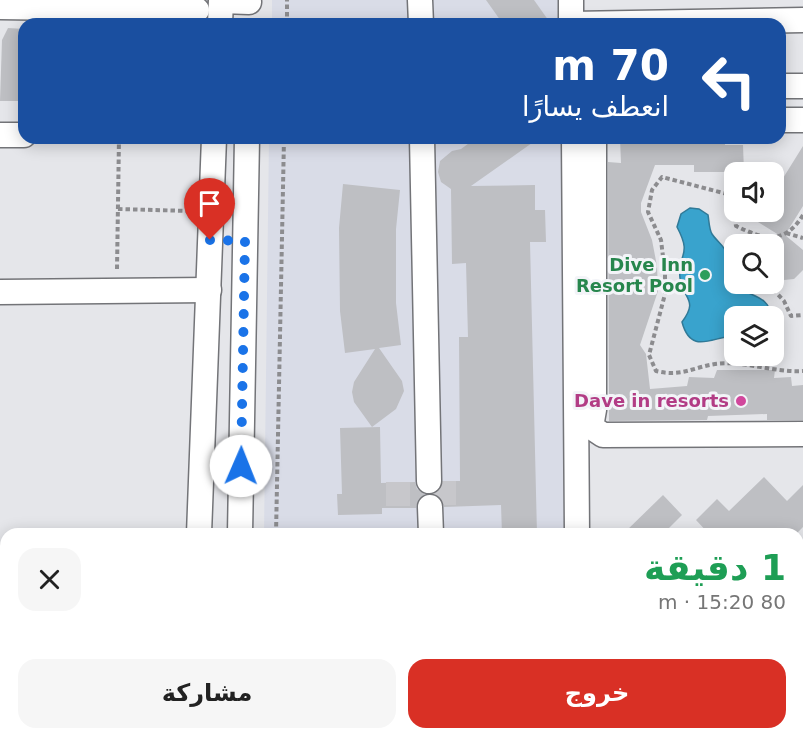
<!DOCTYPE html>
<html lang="ar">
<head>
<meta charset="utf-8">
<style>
	:root { --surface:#fff; --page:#f6f6f6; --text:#222; --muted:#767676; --accent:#d93025 }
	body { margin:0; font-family:"DejaVu Sans","Noto Naskh Arabic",sans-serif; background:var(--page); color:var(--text); direction:rtl; height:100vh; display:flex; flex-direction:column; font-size:22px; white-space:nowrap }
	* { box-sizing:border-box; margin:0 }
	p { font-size:20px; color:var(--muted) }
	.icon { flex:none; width:33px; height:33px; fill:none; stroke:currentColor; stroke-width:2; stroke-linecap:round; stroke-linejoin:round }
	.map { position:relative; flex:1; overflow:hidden; direction:ltr }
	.side { position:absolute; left:0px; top:528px; width:804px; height:212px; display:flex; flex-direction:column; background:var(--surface); border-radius:18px 18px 0 0; box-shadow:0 3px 15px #0003; direction:rtl }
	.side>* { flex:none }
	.banner { position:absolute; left:18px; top:18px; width:768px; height:126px; border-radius:18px; box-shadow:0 3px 15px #0003; direction:rtl; background:#1a4fa0; color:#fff; overflow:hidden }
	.tools { position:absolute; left:724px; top:162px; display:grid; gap:12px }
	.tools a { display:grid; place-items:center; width:60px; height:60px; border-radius:12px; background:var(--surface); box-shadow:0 3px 15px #0003; font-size:30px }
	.pin { position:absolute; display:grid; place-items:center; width:51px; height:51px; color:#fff; margin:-62px -26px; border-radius:50% 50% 50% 0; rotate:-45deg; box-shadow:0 0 6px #0007 }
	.pin .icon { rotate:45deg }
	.me { position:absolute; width:66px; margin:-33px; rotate:1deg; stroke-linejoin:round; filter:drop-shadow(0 0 4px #0008) }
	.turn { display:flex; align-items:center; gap:21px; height:126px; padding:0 18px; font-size:27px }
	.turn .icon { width:78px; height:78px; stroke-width:2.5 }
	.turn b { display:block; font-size:42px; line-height:51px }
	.round { display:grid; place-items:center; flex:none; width:63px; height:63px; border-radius:18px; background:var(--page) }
	.overview { display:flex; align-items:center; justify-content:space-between; height:102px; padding:0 18px }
	h1 { font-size:36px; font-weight:700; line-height:45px; color:#1e9e55 }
	.primary-button { display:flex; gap:12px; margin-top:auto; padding:12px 18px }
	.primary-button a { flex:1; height:69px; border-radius:18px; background:var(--accent); color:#fff; font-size:24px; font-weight:700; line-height:69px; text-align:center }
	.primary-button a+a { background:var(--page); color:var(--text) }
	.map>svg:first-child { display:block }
</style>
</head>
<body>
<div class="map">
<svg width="803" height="739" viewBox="0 0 803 739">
	<rect width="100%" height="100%" fill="#e5e6ea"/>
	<!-- built -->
	<g fill="#d9dce7">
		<polygon points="272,0 584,0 585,17 632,24 272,24"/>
		<polygon points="269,138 578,138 579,450 589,467 589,534 264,534"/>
		<polygon points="0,555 6,555 6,734 115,734 115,739 0,739"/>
		<rect x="261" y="734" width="330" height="5"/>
	</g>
	<!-- water -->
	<path fill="#39a3cd" stroke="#307a98" stroke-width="1.5" d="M 690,208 L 699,209 L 708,215 C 709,220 709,229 712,234 C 717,242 726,246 728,257 C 730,265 727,272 732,280 C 743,298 769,292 771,316 L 735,316 L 735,336 C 713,336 691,356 682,322 C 699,299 683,300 680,278 C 677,253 693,257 677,227 L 681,214 Z"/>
	<!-- building -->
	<g fill="#bebfc3">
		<polygon points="486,0 534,0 551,24 503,24"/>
		<polygon points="8,28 24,29 24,101 0,101 2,40"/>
		<polygon points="476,138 539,138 471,186 535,185 535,210 545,210 546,242 530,242 537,534 502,534 501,505 444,507 442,499 434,494 441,488 443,481 460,481 459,337 468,337 466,263 452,264 451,189 441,182 438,172 440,161 452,151 461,149"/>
		<polygon points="620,138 725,138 725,145 743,145 744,172 694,172 694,165 655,165 641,203 641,212 652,240 657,266 658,291 640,345 646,354 650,389 687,386 689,377 714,378 717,370 775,370 774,378 791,377 792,386 803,385 803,420 767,420 767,414 708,416 707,420 609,421 608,162 621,163"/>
		<polygon points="803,146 803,206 785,235 803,250 803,270 794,279 774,281 774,240 779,235 742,212 774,212 774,179 780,183"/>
		<polygon points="343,184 400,190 396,229 396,303 401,345 379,348 402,381 404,391 396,409 372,427 354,402 352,392 354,382 375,349 345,353 340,311 339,228"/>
		<polygon points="380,427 381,483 415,482 417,489 425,494 418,500 416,508 382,508 382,514 338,515 337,494 342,494 340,428"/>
		<polygon points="764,477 787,501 803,485 803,527 796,534 709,534 696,520 717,499 729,511"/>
		<polygon points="663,495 682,515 663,534 623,534"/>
	</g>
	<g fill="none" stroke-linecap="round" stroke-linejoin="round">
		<!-- minor-tunnel -->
		<g stroke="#c7c7cb" stroke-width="24" stroke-dasharray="24 12" stroke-linecap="butt">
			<polyline points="444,481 444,507"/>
			<polyline points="398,482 398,508"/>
		</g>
		<!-- minor casing -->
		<g stroke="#737478" stroke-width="27">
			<g id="minor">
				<polyline points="420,0 421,24"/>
				<polyline points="571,0 571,24"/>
				<polyline points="221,1 249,2"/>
				<polyline points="0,7 197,10"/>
				<polyline points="220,24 221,0"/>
				<polyline points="571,24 803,20"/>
				<polyline points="780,86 803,86"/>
				<polyline points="780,120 803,120"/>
				<polyline points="0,135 24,135"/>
				<polyline points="422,138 429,481"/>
				<polyline points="574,138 577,534"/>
				<polyline points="594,138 594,410 591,427 603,435 803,434"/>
				<polyline points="0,292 209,290"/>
				<polyline points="430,507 431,534"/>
				<polyline points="199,534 214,138"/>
				<polyline points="240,534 247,138"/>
				<polyline points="435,734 435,739"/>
				<polyline points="579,734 579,739"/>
				<polyline points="191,739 192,734"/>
				<polyline points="236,739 236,734"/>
			</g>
		</g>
		<!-- path -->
		<g stroke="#8c8c8f" stroke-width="4" stroke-dasharray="4.5 3" stroke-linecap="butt">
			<polyline points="287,24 287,0"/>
			<polyline points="118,209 190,211"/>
			<path d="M 803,215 C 784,246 763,239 736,226 L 731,195 L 662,177 L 652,190 L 648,212 L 661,240 L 665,273 L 665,294 L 649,355 L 656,371 C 681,377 691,368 715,364 C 744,360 774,373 803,371"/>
			<polyline points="786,233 803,238"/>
			<polyline points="761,244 763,237"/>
			<polyline points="117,269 119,138"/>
			<polyline points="768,284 784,301 791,316 803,315"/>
			<polyline points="276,534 284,138"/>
			<polyline points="272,739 272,734"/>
		</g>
		<!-- minor -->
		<use href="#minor" stroke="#fff" stroke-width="24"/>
	</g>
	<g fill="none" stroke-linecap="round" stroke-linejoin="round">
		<!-- route -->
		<polyline stroke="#1a73e8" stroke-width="10" stroke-dasharray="0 18" points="210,240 245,241 241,466"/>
	</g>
	<!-- markers -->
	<circle fill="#2e9e5b" stroke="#f3f4f8" stroke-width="2" cx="705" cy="275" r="6"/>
	<circle fill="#d1479c" stroke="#f3f4f8" stroke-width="2" cx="741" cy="401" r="6"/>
	<g text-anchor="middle" stroke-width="6" stroke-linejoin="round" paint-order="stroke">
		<!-- leisure labels -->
		<g font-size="18" font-weight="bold" fill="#27864d" stroke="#f3f4f8" text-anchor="end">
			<text x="693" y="271">Dive Inn<tspan x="693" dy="21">Resort Pool</tspan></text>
		</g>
		<!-- hotel labels -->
		<g font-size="18" font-weight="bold" fill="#b23c85" stroke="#f3f4f8" text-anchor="end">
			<text x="729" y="407">Dave in resorts</text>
		</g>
	</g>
</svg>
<div class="tools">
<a><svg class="icon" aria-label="sound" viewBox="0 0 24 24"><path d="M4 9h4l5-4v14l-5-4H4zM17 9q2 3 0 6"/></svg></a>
<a><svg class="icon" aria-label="search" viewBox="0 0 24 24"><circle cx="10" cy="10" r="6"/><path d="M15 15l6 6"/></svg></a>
<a><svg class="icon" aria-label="layers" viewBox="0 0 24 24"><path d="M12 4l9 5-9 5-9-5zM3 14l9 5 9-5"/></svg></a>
</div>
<div class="pin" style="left:210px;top:240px;background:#d93025"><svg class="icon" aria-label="arrive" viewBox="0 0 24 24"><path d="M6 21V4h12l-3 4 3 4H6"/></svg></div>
<svg class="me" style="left:241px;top:466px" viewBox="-20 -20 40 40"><circle r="19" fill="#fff"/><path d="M0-13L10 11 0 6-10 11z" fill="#1a73e8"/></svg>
<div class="banner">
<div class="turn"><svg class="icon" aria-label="left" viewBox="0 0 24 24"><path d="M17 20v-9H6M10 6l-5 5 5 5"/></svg><div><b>70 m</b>انعطف يسارًا</div></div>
</div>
<section class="side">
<div class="overview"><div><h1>1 دقيقة</h1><p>80 m · 15:20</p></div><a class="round"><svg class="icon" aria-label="close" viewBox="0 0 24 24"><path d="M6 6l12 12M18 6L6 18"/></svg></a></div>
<div class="primary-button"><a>خروج</a><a>مشاركة</a></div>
</section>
</div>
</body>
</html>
